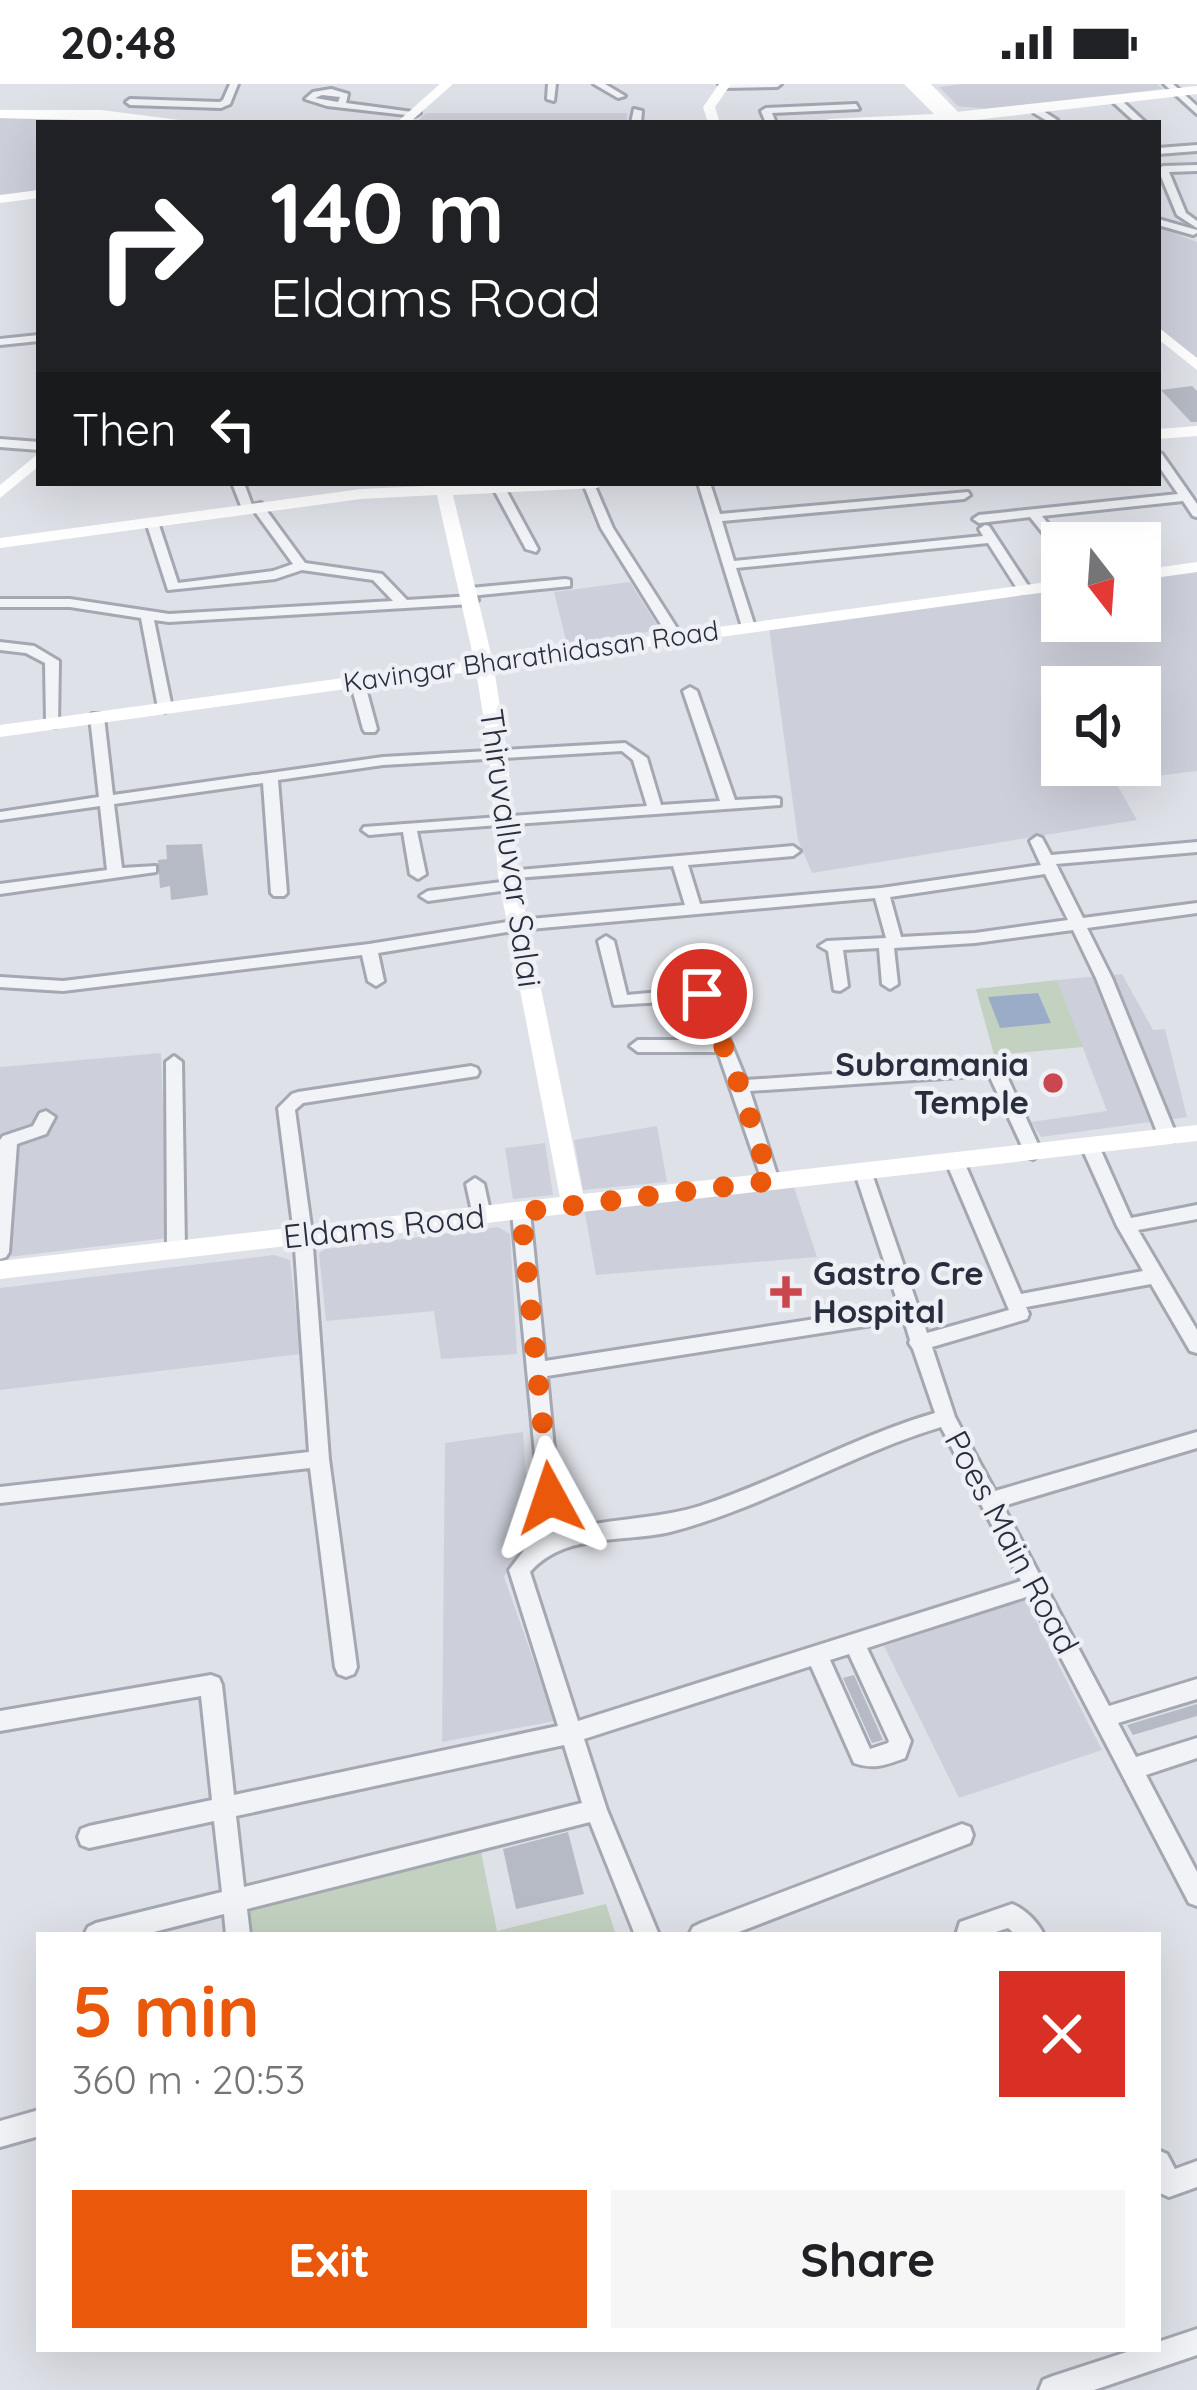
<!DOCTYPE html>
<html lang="en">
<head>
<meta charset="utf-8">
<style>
	:root { --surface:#fff; --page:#f6f6f6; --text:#202124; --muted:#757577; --accent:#ea580c }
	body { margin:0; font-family:Quicksand,sans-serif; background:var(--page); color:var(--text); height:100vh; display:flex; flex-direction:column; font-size:45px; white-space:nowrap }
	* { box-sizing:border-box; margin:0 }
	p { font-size:39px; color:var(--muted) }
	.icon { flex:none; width:66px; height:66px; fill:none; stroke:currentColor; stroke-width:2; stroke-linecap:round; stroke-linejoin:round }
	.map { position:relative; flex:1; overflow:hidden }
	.side { position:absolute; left:36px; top:1848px; width:1125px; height:420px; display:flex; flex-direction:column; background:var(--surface); border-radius:0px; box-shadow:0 12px 48px #0002 }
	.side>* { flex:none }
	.top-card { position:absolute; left:36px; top:36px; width:1125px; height:366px; border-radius:0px; box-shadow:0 12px 48px #0002; background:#202124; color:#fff; overflow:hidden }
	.needle { width:78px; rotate:163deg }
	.buttons { position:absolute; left:1041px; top:438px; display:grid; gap:24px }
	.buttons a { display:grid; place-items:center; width:120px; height:120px; border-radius:0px; background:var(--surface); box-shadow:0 12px 48px #0002; font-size:60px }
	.pin { position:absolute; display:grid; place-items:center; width:102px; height:102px; color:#fff; margin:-51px; border:6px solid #fff; border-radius:50%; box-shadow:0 3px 12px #0007 }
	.me { position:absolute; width:132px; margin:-66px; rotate:355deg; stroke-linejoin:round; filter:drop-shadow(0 0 9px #0008) }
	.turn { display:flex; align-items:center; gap:42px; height:252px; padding:0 36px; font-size:54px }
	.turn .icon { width:156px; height:156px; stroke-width:2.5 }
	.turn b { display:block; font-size:84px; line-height:102px }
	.then { display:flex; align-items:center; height:114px; padding:0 36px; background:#0003; gap:24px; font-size:45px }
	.round { display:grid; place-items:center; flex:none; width:126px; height:126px; border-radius:0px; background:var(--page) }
	.head { display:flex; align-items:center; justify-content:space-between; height:204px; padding:0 36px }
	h1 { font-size:72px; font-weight:700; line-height:90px; color:var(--accent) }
	.cta { display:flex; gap:24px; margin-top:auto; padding:24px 36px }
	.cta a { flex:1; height:138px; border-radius:0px; background:var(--accent); color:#fff; font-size:48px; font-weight:700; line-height:138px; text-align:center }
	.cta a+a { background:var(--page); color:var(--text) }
	.status { display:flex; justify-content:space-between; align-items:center; height:84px; padding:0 60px; background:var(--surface); direction:ltr }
	.status svg { height:33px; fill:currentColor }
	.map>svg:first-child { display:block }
</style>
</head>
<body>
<div class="status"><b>20:48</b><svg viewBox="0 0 49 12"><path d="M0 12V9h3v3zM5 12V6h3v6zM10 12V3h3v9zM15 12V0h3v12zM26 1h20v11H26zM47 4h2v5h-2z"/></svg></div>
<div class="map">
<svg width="1197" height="2306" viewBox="0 0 1197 2306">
	<rect width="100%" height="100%" fill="#dfe1e8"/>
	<!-- built -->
	<g fill="#cdd0da" fill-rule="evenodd">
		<polygon points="963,0 1157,0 1163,5 986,25 958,22 939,3"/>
		<polygon points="426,29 627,29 627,39 416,39"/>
		<polygon points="0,34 101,36 140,39 39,39 39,107 0,112"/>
		<polygon points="1158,143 1197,158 1197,280 1158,247"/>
		<path d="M 1197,488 L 1197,687 L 1115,697 L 1137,736 L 812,789 L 798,756 L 769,543 L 1062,505 L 1062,537 L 1140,537 L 1140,495 ZM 1062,603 L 1140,603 L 1140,681 L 1062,681 Z"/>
		<polygon points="630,498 660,546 567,560 554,508"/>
		<polygon points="1122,890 1153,946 1165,945 1187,1033 1041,1053 1031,1038 1107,1027 1057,896"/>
		<polygon points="161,969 168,1154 0,1174 0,983"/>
		<polygon points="657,1042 667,1098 583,1106 574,1056"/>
		<polygon points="545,1059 553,1111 513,1115 505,1064"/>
		<polygon points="793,1100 817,1173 596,1191 584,1124"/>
		<polygon points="498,1143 510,1150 517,1270 441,1275 434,1227 326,1237 319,1169 325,1165"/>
		<polygon points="274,1171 290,1176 301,1270 0,1306 0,1204"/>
		<polygon points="523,1348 530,1448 504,1493 555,1637 442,1658 445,1359"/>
		<polygon points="1025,1515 1102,1666 959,1714 884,1562"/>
	</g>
	<!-- green -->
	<g fill="#c3d1c0">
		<polygon points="1057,896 1083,963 994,971 976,905"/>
		<polygon points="480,1763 497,1847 606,1820 616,1851 241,1851 238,1814"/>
	</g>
	<!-- water -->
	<polygon fill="#9aacc7" points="1038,909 1051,939 1000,944 988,913"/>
	<!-- building -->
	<g fill="#b6bac4">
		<polygon points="1192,302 1197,307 1197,338 1191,338 1161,306"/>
		<polygon points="202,760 208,811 171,816 170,802 160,804 158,776 167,775 166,761"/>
		<polygon points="854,1591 883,1656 872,1659 843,1594"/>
		<polygon points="1197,1620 1197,1632 1133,1651 1127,1641"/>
		<polygon points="568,1748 584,1810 516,1825 503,1765"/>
	</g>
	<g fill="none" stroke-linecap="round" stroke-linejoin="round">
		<!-- street casing -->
		<g stroke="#a4a8b2" stroke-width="6">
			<g id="street">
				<polygon points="230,0 238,0 230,20 221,24 130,21 126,18 130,15 220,18 223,16"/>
				<polygon points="548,0 556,0 554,17 547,15"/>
				<polygon points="594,0 605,0 625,12 618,14"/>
				<polygon points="719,0 781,0 777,3 723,4"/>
				<polygon points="1164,0 1173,0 1197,22 1197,30"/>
				<path d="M 331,5 L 348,10 L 346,19 L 420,29 L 415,32 L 327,22 L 305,15 L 313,8 ZM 322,11 L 340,13 L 338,18 L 315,14 Z"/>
				<polygon points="1114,15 1120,15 1146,39 1136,39 1114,19"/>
				<polygon points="856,20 859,25 772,29 776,39 766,39 761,27 766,24"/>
				<polygon points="634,25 642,27 641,39 631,39"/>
				<polygon points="1034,25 1040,25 1057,36 1049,38 1034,29"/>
				<polygon points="1197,61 1197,67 1158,70 1158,64"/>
				<polygon points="1197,81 1197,87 1169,88 1186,129 1197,137 1197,144 1177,131 1158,85 1163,82"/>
				<polygon points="1158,135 1197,146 1197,149 1193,151 1158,141"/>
				<polygon points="39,251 39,257 0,261 0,255"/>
				<polygon points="0,355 39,358 39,366 0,363"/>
				<polygon points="1158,368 1162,370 1197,420 1197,433 1193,432 1183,417 1042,432 1061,456 1055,460 1051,459 1030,433 979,439 973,435 979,431 1178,410 1158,381"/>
				<polygon points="232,399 244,399 252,421 261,419 305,479 382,490 407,516 472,512 478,516 472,520 169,538 154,536 172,624 165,628 158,624 141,534 70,523 0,523 0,515 70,515 169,530 393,517 373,496 302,486 275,495 168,506 147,441 149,438 159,441 178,499 273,487 293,480 253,425 243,427"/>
				<polygon points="583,399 594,400 613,444 682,552 680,555 670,555 601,444"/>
				<polygon points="698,399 710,399 720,430 968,408 970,411 964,415 722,437 734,477 983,452 979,445 985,441 989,442 1031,506 1020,509 988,459 736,484 755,543 743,546"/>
				<polygon points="495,401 505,404 538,465 536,468 526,465 493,404"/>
				<polygon points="565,495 570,496 570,502 470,512 464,508 470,504"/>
				<polygon points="0,558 34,562 59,577 58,642 53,643 46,639 45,579 26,569 0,566"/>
				<polygon points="357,593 364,597 377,645 375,648 365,648 363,645 350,597"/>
				<polygon points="690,603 697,607 735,716 775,714 780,715 780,721 417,747 426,790 418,795 410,790 403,748 369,751 362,746 364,743 647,722 633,676 622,667 383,681 278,696 287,809 284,812 274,812 271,809 263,699 114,720 122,784 156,782 156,788 0,810 0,800 107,786 100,722 0,736 0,728 99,713 90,633 92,630 102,630 104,633 113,711 383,673 625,659 647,674 661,721 720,717 683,607"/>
				<path d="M 1037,752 L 1042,754 L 1051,771 L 1197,758 L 1197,768 L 1056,780 L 1083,834 L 1197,819 L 1197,829 L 1087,844 L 1112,894 L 1177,1053 L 1174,1057 L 1162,1057 L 1159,1053 L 1096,894 L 1073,846 L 975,859 L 894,864 L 898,900 L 890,905 L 882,900 L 879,864 L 843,866 L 848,902 L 840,907 L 834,906 L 828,867 L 819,862 L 827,857 L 886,854 L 875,814 L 519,846 L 378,869 L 384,897 L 376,902 L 368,897 L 362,871 L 63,907 L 0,903 L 0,893 L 63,897 L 369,860 L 519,836 L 685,821 L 673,782 L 503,795 L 503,789 L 508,787 L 793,762 L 800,767 L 793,772 L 688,781 L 700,820 L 881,804 L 1041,781 L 1030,757 ZM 1045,790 L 1068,836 L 975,849 L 901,853 L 890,813 Z"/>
				<polygon points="511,797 519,802 516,805 428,817 420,812 428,807"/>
				<polygon points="606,852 614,857 627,911 693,905 681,876 689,871 695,872 746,996 991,979 1005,988 1042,1069 1033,1075 1027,1073 989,991 750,1007 779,1097 776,1102 764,1102 718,968 638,968 630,962 638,956 713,956 697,916 614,921 598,857"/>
				<polygon points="174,972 182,978 185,1165 182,1170 170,1170 167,1165 166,978"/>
				<polygon points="471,982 477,984 479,988 477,992 303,1019 295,1026 312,1150 329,1375 357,1583 354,1590 346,1593 338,1590 335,1583 310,1384 0,1419 0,1403 309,1368 294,1150 278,1024 292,1010 298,1008"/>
				<polygon points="46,1027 55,1033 46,1050 17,1060 9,1168 6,1173 0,1175 0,1056 3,1052 33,1042 40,1029"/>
				<path d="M 1090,1056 L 1099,1062 L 1131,1134 L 1197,1121 L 1197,1135 L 1138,1146 L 1197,1246 L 1197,1269 L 1190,1267 L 1151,1200 L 1026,1223 L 1029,1230 L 1027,1235 L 932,1263 L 955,1333 L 995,1407 L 1197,1348 L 1197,1364 L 1003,1422 L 1109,1622 L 1197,1595 L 1197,1615 L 1118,1639 L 1136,1673 L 1197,1654 L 1197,1674 L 1146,1691 L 1197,1788 L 1197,1822 L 1189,1819 L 1029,1512 L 867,1564 L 911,1657 L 905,1674 C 886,1681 873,1686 854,1679 L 811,1582 L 584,1655 L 607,1726 L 659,1851 L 635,1851 L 590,1738 L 247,1825 L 250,1851 L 226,1851 L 224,1830 L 142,1851 L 84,1851 L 88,1843 L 96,1839 L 222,1808 L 214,1737 L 89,1764 L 81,1761 L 78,1753 L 81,1745 L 89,1742 L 212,1716 L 201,1612 L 0,1647 L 0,1627 L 211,1591 L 219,1594 L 222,1601 L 234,1711 L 558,1642 L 509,1486 L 525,1465 L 543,1454 L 512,1128 L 515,1123 L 527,1123 L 530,1128 L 545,1277 L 899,1222 L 855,1089 L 858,1084 L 870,1084 L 927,1249 L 1009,1226 L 947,1080 L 956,1074 L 965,1080 L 1021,1210 L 1143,1187 L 1117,1142 L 1081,1062 ZM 904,1236 L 910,1256 L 909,1259 L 913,1265 L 935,1329 C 853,1353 780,1396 700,1422 C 655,1436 607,1434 562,1447 L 547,1292 ZM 941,1343 L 1021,1497 L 578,1637 L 530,1488 C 565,1448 623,1459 670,1448 C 764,1424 848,1371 941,1343 ZM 849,1570 L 889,1657 L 888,1659 L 870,1665 L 830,1576 ZM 564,1661 L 582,1719 L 244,1803 L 236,1732 Z"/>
				<polygon points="475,1094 484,1100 491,1132 482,1139 473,1132 466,1100"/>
				<polygon points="962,1740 970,1743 973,1751 970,1759 731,1851 689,1851 693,1843 701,1839"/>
				<path d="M 1012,1820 C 1025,1825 1038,1838 1044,1851 L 1016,1851 L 1008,1844 L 987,1851 L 956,1851 L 960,1838 Z"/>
				<polygon points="39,2026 39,2052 0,2063 0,2037"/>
				<polygon points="1158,2066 1167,2070 1175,2085 1197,2077 1197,2103 1169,2113 1160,2109"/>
				<polygon points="1197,2245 1197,2271 1094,2306 1039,2306 1043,2296 1053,2292 1136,2265 1158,2265 1158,2258"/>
			</g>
		</g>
		<!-- street -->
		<use href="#street" fill="#f1f3f6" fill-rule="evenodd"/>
		<!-- secondary -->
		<g fill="#fff" fill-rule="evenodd">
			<polygon points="440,0 453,0 409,39 396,39"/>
			<polygon points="719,0 731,0 715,23 720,39 708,39 703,23"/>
			<polygon points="904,0 917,0 947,29 1197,2 1197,10 950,39 822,39 828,35 934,30"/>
			<polygon points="0,26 101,26 203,39 0,34"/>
			<polygon points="39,106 39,114 0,119 0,111"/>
			<polygon points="1158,243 1197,274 1197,286 1158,255"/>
			<polygon points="1197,342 1197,352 1158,355 1158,345"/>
			<polygon points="39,369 39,382 0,414 0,401"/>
			<polygon points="494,399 605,399 597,404 453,411 492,574 1062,496 1062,506 494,584 507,668 518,792 583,1110 1197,1041 1197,1057 0,1195 0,1177 560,1113 498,792 489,668 476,587 0,653 0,641 474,576 437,411 361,415 0,464 0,454 361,405"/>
			<polygon points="1197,478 1197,488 1140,496 1140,486"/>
		</g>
		<!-- secondary-bridge -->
		<polyline stroke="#fff" stroke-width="14" points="921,0 959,39"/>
	</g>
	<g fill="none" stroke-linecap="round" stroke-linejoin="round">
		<!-- route -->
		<polyline stroke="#ea580c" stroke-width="21" stroke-dasharray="0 37.8" points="550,1414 521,1128 770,1097 740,1002 702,910"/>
	</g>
	<!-- markers -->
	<g fill="#ca474f" stroke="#eef0f5" stroke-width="4.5">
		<circle cx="1053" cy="999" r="12"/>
		<path d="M780 1190h12v12h12v12h-12v12h-12v-12h-12v-12h12z"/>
	</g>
	<g text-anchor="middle" stroke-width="9" stroke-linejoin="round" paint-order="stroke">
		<!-- far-street labels -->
		<g font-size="27" fill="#282e3e" stroke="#eef0f5">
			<text transform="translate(531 573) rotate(-8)" y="9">Kavingar Bharathidasan Road</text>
		</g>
		<!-- street labels -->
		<g font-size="33" fill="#282e3e" stroke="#eef0f5">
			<text transform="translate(511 764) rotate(82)" y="12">Thiruvalluvar Salai</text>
			<text transform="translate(384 1142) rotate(-6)" y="12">Eldams Road</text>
			<text transform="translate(1012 1458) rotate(62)" y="12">Poes Main Road</text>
		</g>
		<!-- poi labels -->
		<g font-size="33" font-weight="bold" fill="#282e3e" stroke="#eef0f5" text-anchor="end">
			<text x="1029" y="992">Subramania<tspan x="1029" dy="38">Temple</tspan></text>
			<text x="813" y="1201" text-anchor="start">Gastro Cre<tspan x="813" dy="38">Hospital</tspan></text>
		</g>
	</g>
</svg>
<div class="buttons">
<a><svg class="needle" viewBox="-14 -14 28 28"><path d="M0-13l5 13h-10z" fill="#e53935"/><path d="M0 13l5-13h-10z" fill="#757577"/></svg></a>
<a><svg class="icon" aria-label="sound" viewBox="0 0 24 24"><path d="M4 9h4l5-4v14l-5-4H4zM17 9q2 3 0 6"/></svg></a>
</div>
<div class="pin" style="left:702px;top:910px;background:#d93025"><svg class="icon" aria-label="arrive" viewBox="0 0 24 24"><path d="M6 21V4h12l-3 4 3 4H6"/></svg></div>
<svg class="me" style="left:550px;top:1414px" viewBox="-20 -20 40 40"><path d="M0-17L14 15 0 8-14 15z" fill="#ea580c" stroke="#fff" stroke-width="4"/></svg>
<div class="top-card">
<div class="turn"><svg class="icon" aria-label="right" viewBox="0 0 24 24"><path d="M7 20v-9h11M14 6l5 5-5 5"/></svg><div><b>140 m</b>Eldams Road</div></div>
<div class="then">Then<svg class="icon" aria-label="left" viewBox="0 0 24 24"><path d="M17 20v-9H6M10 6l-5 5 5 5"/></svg></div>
</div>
<section class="side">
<div class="head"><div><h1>5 min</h1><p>360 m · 20:53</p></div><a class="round" style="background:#d93025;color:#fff"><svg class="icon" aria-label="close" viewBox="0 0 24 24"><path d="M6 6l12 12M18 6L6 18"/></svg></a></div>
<div class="cta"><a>Exit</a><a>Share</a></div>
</section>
</div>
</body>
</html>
